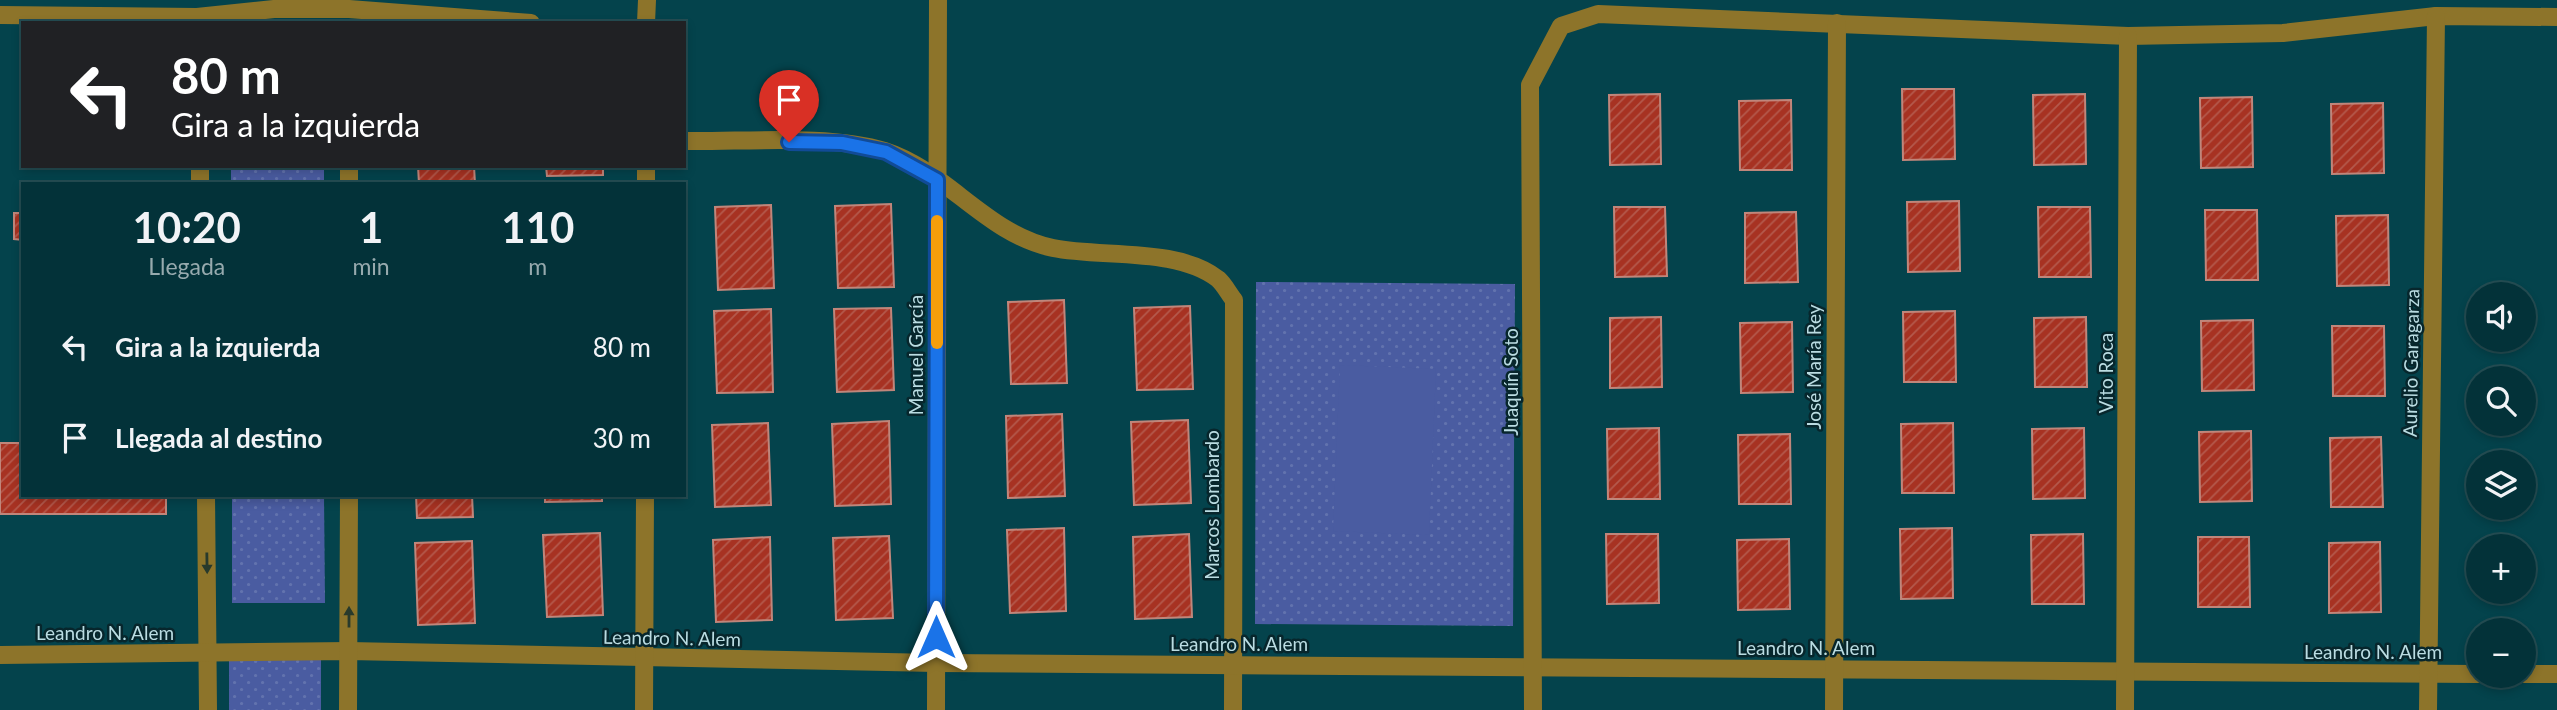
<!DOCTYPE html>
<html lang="es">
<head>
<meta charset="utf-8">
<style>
	:root { --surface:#033239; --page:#113e44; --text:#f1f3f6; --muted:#97aaae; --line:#244d53 }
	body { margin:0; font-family:Lato,sans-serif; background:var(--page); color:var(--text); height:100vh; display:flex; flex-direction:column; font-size:26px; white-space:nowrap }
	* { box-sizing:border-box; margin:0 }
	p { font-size:23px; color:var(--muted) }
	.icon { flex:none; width:38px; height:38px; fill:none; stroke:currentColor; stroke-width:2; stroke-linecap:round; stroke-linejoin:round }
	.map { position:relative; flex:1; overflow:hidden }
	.drawer { position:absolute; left:21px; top:182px; width:665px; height:315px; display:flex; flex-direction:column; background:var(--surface); border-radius:0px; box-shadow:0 4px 10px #0003,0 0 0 2px var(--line) }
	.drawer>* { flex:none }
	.banner { position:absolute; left:21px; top:21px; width:665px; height:147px; border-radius:0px; box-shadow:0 4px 10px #0003,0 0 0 2px var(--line); background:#202124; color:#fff; overflow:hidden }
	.fabs { position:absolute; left:2466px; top:282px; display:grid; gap:14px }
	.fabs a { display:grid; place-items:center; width:70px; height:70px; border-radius:50%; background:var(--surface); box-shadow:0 4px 10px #0003,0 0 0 2px var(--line); font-size:35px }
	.pin { position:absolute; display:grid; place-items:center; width:60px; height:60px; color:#fff; margin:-72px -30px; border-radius:50% 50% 50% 0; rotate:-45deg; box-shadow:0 0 7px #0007 }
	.pin .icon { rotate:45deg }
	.me { position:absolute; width:77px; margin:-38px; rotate:0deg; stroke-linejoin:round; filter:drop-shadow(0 0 5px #0008) }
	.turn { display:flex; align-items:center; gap:24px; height:147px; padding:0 35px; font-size:32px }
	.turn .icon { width:91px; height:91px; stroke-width:2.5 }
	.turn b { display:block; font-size:49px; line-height:60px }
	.eta { display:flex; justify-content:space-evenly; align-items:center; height:119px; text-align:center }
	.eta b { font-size:42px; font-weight:700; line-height:49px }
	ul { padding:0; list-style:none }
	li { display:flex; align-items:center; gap:21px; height:91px; padding:0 35px }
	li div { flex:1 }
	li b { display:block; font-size:26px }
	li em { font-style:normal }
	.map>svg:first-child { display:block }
</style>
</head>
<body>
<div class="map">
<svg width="2557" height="710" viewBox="0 0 2557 710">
	<defs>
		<pattern id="grass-dots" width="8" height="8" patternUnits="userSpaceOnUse" patternTransform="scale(1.75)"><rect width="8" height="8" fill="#4a5ca1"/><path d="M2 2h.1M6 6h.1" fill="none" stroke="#6273ae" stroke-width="1.8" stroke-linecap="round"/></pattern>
		<pattern id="building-hatch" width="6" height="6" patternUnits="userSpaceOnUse" patternTransform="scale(1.75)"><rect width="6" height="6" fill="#a73222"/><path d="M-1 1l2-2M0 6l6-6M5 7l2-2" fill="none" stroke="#b4594c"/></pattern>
	</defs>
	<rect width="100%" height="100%" fill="#04434c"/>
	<!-- grass -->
	<g fill="url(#grass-dots)">
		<rect x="231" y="166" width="93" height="18"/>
		<polygon points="1256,282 1515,284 1513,626 1255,624"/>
		<polygon points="232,495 324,495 325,603 232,603"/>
		<rect x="229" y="650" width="92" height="60"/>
	</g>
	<!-- garden -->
	<polygon fill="#4a5ca1" points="1340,365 1436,369 1429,535 1333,531"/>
	<!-- building -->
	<g fill="url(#building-hatch)" stroke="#c0867b" stroke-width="2">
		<polygon points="1902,89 1954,89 1955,159 1903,160"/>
		<polygon points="1660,94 1661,164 1610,165 1609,95"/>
		<polygon points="2085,94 2086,164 2034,165 2033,95"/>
		<polygon points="2252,97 2253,167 2201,168 2200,98"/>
		<polygon points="1791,100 1792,170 1740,170 1739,101"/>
		<polygon points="2383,103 2384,173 2332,174 2331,104"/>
		<polygon points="418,166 474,166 475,184 419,184"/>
		<polygon points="546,166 603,166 603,175 547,176"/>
		<polygon points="1959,201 1960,271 1908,272 1907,202"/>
		<polygon points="891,204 894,287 838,288 835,206"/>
		<polygon points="771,205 774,288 718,290 715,207"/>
		<polygon points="1614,207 1665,207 1667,276 1615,277"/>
		<polygon points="2038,207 2090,207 2091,277 2039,277"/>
		<polygon points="2205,210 2257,210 2258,280 2206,280"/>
		<polygon points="1796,212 1798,282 1745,283 1745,213"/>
		<polygon points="14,213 23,213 23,240 14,239"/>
		<polygon points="2388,215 2389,285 2337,286 2336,216"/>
		<polygon points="1064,300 1067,383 1011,384 1008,302"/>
		<polygon points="1190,306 1193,389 1137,390 1134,308"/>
		<polygon points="891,308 894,390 837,392 834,309"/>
		<polygon points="771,309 773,392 717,393 714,311"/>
		<polygon points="1955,311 1956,382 1904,382 1903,312"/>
		<polygon points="1661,317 1662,387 1610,388 1610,318"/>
		<polygon points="2086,317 2087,387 2035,387 2034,318"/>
		<polygon points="2253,320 2254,390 2202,391 2201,321"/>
		<polygon points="1792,322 1793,392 1741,393 1740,323"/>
		<polygon points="2332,326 2384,326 2385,396 2333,396"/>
		<polygon points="1062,414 1065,496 1008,498 1006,416"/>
		<polygon points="1188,420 1191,503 1134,505 1131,422"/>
		<polygon points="889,421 891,504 835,506 832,424"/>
		<polygon points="768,423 771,505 715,507 712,425"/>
		<polygon points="1953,423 1954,493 1902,493 1901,424"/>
		<polygon points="1659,428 1660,499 1608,499 1607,429"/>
		<polygon points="2084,428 2085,498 2033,499 2032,429"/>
		<polygon points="2251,431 2252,501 2200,502 2199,432"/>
		<polygon points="1790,434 1791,504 1739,504 1738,435"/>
		<polygon points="2381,437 2383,507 2331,507 2330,438"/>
		<polygon points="0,443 23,443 23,495 166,495 166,514 0,514"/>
		<polygon points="416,495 472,495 473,517 417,518"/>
		<polygon points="545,495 602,495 602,501 545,502"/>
		<polygon points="1064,528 1066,611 1010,613 1007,530"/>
		<polygon points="1952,528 1953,598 1901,599 1900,529"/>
		<polygon points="600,533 603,615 547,617 543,535"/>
		<polygon points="1189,534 1192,617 1135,619 1133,537"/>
		<polygon points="1606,534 1658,534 1659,603 1607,604"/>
		<polygon points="2083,534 2084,604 2032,604 2031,535"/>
		<polygon points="889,536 893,618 836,620 833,538"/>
		<polygon points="770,537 772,620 716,622 713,540"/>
		<polygon points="2198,537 2249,537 2250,607 2198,607"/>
		<polygon points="1789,539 1790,609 1738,610 1737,540"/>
		<polygon points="472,541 475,623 418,625 415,543"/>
		<polygon points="2380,542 2381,612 2329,613 2329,543"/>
	</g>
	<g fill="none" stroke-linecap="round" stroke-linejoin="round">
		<!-- minor -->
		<g stroke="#8d742a" stroke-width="18">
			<polyline points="0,15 197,17 274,9 349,9 531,23"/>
			<polyline points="646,23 647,0"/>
			<path d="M 684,141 C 744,142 829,134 885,151 C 947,171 986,234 1053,248 C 1102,258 1177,247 1218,279 C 1224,284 1229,294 1234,300 L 1233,710"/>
			<polyline points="200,166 200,184"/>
			<polyline points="349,184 349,166"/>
			<polyline points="646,184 646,166"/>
			<polyline points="206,495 208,710"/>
			<polyline points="0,655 349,651 936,663 2478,674"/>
			<polyline points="2524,674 2557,674"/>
			<polyline points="348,710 349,495"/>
			<polyline points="644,710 645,495"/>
			<polyline points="936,710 938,0"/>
			<polyline points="1533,710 1530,85 1561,26 1598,14 2128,36 2283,33 2436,16 2557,17"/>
			<polyline points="1834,710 1837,23"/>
			<polyline points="2125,710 2128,36"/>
			<polyline points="2428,710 2436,16"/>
		</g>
	</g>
	<!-- one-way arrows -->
	<defs><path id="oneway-solid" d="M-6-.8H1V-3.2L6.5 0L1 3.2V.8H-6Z" transform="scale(1.75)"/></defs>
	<g fill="#283a2c">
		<use href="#oneway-solid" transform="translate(207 563) rotate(89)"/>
		<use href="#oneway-solid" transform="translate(349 617) rotate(-90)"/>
	</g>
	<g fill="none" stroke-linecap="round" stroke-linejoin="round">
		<!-- route casing -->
		<g stroke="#114b97" stroke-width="18">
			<polyline id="route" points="789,142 842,143 886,152 937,180 936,637"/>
		</g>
		<!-- route -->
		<use href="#route" stroke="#1a73e8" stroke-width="12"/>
		<!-- slow -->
		<polyline stroke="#f59e0b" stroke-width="12" points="937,343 937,221"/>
	</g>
	<g text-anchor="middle" stroke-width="5" stroke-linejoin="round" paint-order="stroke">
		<!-- street labels -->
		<g font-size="19" fill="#badce2" stroke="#07262c">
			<text transform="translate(916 355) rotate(-90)" y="7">Manuel García</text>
			<text transform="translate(2411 363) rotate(-89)" y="7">Aurelio Garagarza</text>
			<text transform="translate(1814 367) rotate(-90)" y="7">José María Rey</text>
			<text transform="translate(2106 373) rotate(-90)" y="7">Vito Roca</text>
			<text transform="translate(1511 382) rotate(-90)" y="7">Juaquín Soto</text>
			<text transform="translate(1212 505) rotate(-90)" y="7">Marcos Lombardo</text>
			<text x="105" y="640">Leandro N. Alem</text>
			<text transform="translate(672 638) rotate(1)" y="7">Leandro N. Alem</text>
			<text x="1239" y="651">Leandro N. Alem</text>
			<text x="1806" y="655">Leandro N. Alem</text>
			<text x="2373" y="659">Leandro N. Alem</text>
		</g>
	</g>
</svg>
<div class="fabs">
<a><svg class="icon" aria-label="sound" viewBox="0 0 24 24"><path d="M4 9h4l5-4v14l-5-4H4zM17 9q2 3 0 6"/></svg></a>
<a><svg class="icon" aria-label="search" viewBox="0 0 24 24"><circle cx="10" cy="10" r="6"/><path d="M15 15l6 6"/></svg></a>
<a><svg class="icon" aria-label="layers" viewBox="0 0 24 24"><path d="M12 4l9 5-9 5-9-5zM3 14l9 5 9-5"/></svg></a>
<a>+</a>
<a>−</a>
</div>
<div class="pin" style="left:789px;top:142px;background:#d93025"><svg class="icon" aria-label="arrive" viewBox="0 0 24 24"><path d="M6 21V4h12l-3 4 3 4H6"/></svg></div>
<svg class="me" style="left:936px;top:637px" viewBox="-20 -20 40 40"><path d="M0-17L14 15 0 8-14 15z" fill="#1a73e8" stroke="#fff" stroke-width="4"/></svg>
<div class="banner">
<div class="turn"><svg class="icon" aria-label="left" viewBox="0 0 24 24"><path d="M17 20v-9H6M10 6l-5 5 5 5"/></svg><div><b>80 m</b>Gira a la izquierda</div></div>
</div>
<section class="drawer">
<div class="eta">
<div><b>10:20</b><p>Llegada</p></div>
<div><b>1</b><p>min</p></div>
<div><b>110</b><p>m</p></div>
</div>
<ul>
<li><svg class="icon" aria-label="left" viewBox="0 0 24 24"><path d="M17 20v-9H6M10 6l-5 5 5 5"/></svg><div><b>Gira a la izquierda</b></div><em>80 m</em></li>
<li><svg class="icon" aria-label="arrive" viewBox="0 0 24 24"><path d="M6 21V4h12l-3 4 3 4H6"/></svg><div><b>Llegada al destino</b></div><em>30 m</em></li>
</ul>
</section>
</div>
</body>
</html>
